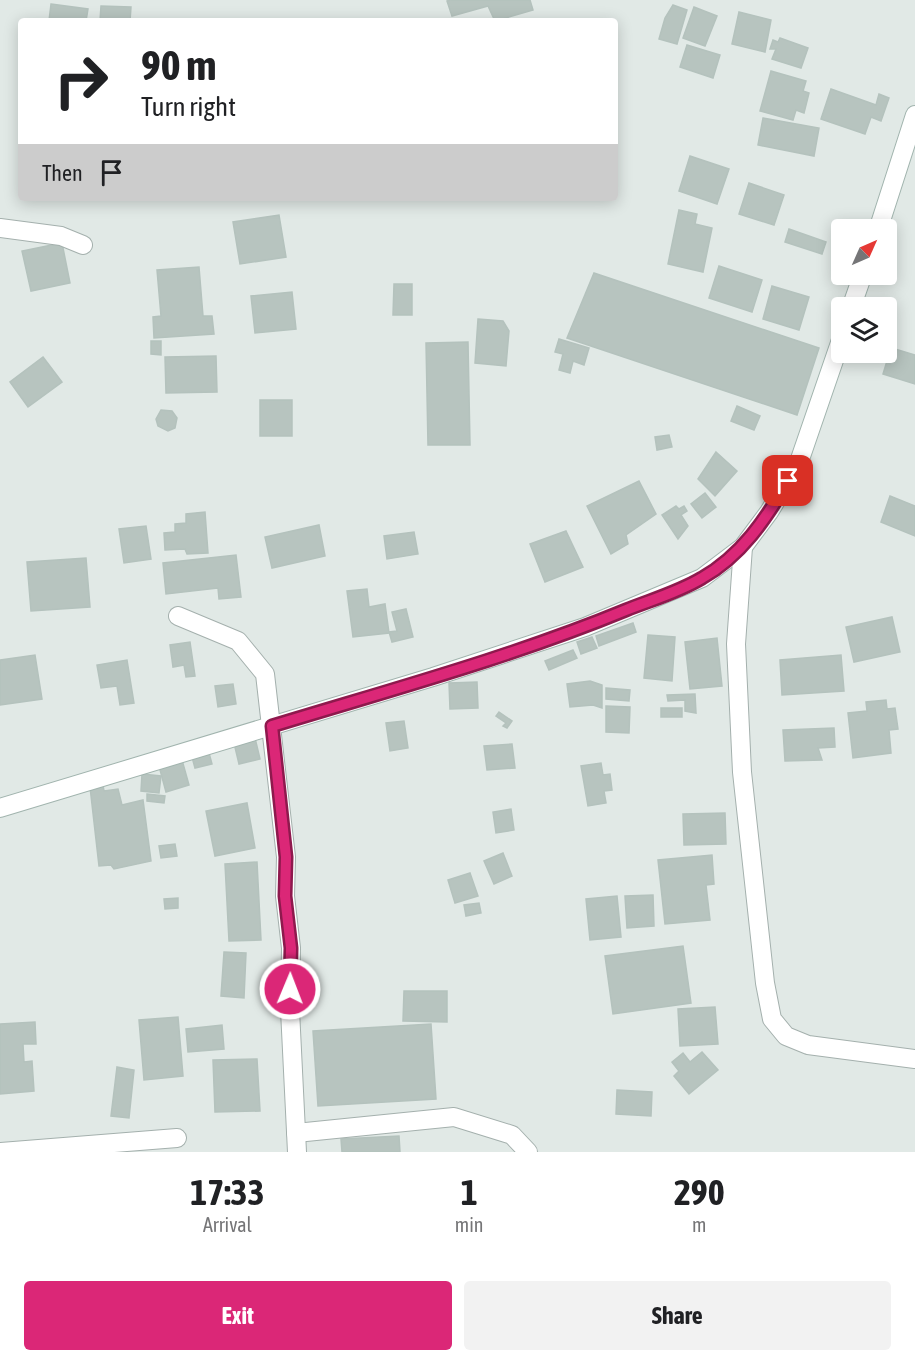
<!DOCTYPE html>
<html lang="en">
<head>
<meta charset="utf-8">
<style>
	:root { --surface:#fff; --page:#f2f2f2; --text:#202124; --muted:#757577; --accent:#db2777 }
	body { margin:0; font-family:"Asap Condensed",sans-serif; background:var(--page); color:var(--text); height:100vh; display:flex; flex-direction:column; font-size:22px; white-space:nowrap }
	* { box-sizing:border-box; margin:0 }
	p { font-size:20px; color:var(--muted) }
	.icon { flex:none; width:33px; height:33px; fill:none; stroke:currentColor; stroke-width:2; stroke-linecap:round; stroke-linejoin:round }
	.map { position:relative; height:1152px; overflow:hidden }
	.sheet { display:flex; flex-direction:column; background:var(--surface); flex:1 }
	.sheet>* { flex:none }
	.guide { position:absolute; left:18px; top:18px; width:600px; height:183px; border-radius:6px; box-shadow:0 3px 15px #0003; background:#fff; color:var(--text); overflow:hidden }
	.needle { width:39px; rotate:45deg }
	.buttons { position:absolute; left:831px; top:219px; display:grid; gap:12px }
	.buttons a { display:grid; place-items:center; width:66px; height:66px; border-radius:6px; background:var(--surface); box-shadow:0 3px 15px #0003; font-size:30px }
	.pin { position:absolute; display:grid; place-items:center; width:51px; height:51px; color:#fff; margin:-26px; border-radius:12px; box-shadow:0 3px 9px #0006 }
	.me { position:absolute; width:66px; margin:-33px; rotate:1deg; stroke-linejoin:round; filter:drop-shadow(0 0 4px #0008) }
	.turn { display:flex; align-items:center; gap:21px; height:126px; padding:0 24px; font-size:27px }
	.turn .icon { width:78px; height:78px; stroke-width:2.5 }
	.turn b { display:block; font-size:42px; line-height:51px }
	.then { display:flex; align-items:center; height:57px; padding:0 24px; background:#0003; gap:12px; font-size:22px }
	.eta { display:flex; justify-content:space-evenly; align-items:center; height:102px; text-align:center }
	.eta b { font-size:36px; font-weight:700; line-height:42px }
	.action { display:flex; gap:12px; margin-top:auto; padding:12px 24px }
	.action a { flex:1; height:69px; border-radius:6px; background:var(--accent); color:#fff; font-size:24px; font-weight:700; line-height:69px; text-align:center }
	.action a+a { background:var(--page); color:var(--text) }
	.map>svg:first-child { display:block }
</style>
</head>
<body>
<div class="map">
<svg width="915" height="1152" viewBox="0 0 915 1152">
	<rect width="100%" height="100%" fill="#e1e9e6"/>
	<!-- building -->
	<g fill="#b7c4bf" stroke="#b4c2bd" stroke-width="1.5">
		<polygon points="450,0 530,0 533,10 495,21 488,6 452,16 447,1"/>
		<polygon points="51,4 88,9 86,21 49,21"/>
		<polygon points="673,5 687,10 677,44 659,39 665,18"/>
		<polygon points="101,6 131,7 130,21 100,21"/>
		<polygon points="694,7 717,16 705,46 683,38"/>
		<polygon points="739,12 771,20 765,52 732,44"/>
		<polygon points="780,38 808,48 801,68 772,59 776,49 770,49 773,40 778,42"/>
		<polygon points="687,45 720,55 713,78 680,67"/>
		<polygon points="771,71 806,81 803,91 809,93 804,113 796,110 793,120 760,111"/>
		<polygon points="831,89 876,105 879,94 889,98 881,121 871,117 865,134 821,119"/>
		<polygon points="763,118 819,128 814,156 758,145"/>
		<polygon points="690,156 729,169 717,204 679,191"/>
		<polygon points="749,183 784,195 774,225 739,214"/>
		<polygon points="679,210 697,214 695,224 712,228 703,272 668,264"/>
		<polygon points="279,215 286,257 240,264 233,222"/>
		<polygon points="789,229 826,242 822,254 785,242"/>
		<polygon points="62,243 70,283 31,291 22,251"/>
		<polygon points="719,266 762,280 752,312 709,298"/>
		<polygon points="199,267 203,316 212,316 214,334 154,338 153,317 161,316 157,270"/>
		<polygon points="594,273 819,348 797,415 567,338"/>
		<polygon points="394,284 412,284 412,315 393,315"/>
		<polygon points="772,286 809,297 799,330 763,319"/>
		<polygon points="292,292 296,329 255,333 251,296"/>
		<polygon points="478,319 503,321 509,331 506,366 475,363"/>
		<polygon points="559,339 589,348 584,365 573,361 570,373 559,370 563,354 555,352"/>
		<polygon points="151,341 161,341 161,355 151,354"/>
		<polygon points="468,342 470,445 428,445 426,343"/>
		<polygon points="895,349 915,355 915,384 883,374 887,361 890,364"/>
		<polygon points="216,356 217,392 166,393 165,357"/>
		<polygon points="43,357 62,382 28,407 10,382"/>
		<rect x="260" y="400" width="32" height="36"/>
		<polygon points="737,406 760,416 754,430 731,421"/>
		<polygon points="161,410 172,411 177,418 175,428 168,431 158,426 156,419"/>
		<polygon points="669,435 672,447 657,450 655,437"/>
		<polygon points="716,452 737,471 715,496 698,479"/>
		<polygon points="639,481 656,514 626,535 628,544 611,554 587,506"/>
		<polygon points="705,493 716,507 702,518 691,504"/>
		<polygon points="890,496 915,506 915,536 881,522"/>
		<polygon points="676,506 679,509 684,506 687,511 681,515 688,526 678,539 662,515"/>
		<polygon points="205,512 208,553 187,554 185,549 165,550 164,533 175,532 175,524 186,523 186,514"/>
		<polygon points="319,525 325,556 272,568 265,537"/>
		<polygon points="146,526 151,559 124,563 119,529"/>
		<polygon points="566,531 583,567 545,582 530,544"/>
		<polygon points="414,532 418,554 387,559 384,536"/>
		<polygon points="236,555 241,597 219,599 218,588 166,594 163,563"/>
		<polygon points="86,558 90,607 31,611 27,562"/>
		<polygon points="367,589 369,607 385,604 389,633 353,637 347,591"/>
		<polygon points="406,609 413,637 392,642 389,632 397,631 392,612"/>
		<polygon points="892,617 900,652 854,662 846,627"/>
		<polygon points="633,623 636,632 599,646 596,636"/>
		<polygon points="648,635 675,637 672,681 644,678"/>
		<polygon points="592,637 597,648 581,654 577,642"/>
		<polygon points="717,638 722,686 690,689 685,642"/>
		<polygon points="190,642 195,676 186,677 184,665 173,667 170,645"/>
		<polygon points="573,650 577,658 549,670 545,661"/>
		<polygon points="35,655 42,699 0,705 0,660"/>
		<polygon points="841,655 844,691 782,695 780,660"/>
		<polygon points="127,660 134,703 120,705 117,686 101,688 97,665"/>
		<polygon points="590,681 602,685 602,708 593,705 570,707 567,684"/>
		<polygon points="477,682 478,708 450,709 449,683"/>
		<polygon points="233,684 236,704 218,707 215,686"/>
		<polygon points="606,688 630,690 629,701 606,699"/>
		<polygon points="695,694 696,713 685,711 685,700 668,701 667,695"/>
		<polygon points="886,700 887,709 895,708 898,729 889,730 891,753 853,758 848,713 867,711 866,702"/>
		<polygon points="606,706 630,707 629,733 606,732"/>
		<rect x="661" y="708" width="21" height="9"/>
		<polygon points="499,712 512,721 507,728 503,726 506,723 496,716"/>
		<polygon points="404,721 408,748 390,751 386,723"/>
		<polygon points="834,728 835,747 818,748 822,760 785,761 783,730"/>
		<polygon points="255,738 260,759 239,764 234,743"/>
		<polygon points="512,744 515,768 487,770 484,746"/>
		<polygon points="209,753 212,764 195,768 192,757"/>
		<polygon points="182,760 189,785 166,792 159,766"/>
		<polygon points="601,763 603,775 610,774 612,790 604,791 606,803 588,806 581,766"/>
		<polygon points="142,774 161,776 159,793 141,791"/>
		<polygon points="103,785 104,791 118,789 122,805 143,800 151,861 114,869 111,865 99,866 90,787"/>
		<polygon points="147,794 165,796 164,803 147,801"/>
		<polygon points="247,803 255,848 215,856 206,811"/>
		<polygon points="511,809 514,830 496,833 493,812"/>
		<polygon points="725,813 726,844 684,845 683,814"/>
		<polygon points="175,844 177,856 161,858 159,846"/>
		<polygon points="503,853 512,876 494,884 484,861"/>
		<polygon points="712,855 714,884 706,885 710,920 665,924 658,860"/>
		<polygon points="257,862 261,940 229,941 225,864"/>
		<polygon points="470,873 478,896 455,903 448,880"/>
		<polygon points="653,895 654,926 627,928 625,896"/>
		<polygon points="617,896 621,937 590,940 586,899"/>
		<polygon points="178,898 178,908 165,909 164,899"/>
		<polygon points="479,903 481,913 466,916 464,905"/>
		<polygon points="683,946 691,1003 613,1014 605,956"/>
		<polygon points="224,952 246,953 244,998 221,996"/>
		<polygon points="404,991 447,991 447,1022 403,1021"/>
		<polygon points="715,1007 718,1044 680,1046 678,1009"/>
		<polygon points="178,1017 183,1076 144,1080 139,1020"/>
		<polygon points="35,1022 36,1044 23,1044 24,1062 32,1061 34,1091 0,1094 0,1024"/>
		<polygon points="431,1024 436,1099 318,1106 313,1031"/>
		<polygon points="222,1025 224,1049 188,1052 186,1029"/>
		<polygon points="702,1052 718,1070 689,1094 674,1076 679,1071 672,1062 683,1053 690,1062"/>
		<polygon points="257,1059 260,1111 215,1112 213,1060"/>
		<polygon points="117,1067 134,1070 129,1118 111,1116"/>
		<polygon points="617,1090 652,1092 651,1116 616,1114"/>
		<polygon points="399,1136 400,1152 342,1152 341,1139"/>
	</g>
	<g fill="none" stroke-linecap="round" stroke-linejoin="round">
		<!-- street casing -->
		<g stroke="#a4b0ad" stroke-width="20">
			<g id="street">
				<polyline points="0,228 61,236 83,245"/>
				<polyline points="743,547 736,644 742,772 765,983 772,1019 786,1036 808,1045 915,1059"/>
				<polyline points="178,616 238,641 265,674 286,857 285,896 291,948 290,1010 297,1152"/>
				<polyline points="296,1133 454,1117 512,1135 528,1152"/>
				<polyline points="1,1152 177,1138"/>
			</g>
		</g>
		<!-- secondary casing -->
		<g stroke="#a1b4ae" stroke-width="20">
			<g id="secondary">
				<polyline points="878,230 915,115"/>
				<polyline points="851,308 863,274"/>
				<polyline points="0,808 433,677 585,627 702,578 743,547 769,512 798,465 842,337"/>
			</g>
		</g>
		<!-- street -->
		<use href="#street" stroke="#fff" stroke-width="18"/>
		<!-- secondary -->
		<use href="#secondary" stroke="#fff" stroke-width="18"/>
	</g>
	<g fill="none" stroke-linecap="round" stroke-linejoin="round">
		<!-- route casing -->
		<g stroke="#8e194d" stroke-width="15">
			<path id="route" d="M 290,989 L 291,948 L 285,896 L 286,857 L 272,726 C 390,690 512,657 626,610 C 651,600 679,592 702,578 C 741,556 766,519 788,481"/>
		</g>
		<!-- route -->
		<use href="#route" stroke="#db2777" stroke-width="10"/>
	</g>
</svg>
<div class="buttons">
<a><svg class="needle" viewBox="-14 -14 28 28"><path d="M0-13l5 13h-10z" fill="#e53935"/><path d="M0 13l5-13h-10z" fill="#757577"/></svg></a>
<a><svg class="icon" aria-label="layers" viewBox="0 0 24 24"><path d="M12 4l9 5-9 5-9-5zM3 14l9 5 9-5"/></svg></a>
</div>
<div class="pin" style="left:788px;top:481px;background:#d93025"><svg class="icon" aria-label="arrive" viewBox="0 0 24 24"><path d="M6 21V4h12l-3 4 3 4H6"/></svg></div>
<svg class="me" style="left:290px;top:989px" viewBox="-20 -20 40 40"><circle r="17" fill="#db2777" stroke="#fff" stroke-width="3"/><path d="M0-11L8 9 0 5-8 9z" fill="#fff"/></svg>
<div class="guide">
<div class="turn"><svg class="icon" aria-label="right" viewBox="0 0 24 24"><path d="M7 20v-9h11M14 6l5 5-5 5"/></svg><div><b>90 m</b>Turn right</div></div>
<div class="then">Then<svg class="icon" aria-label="arrive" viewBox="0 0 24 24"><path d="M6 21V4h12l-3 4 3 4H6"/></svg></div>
</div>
</div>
<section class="sheet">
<div class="eta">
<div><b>17:33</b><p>Arrival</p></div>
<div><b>1</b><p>min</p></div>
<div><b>290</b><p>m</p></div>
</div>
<div class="action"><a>Exit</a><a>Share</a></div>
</section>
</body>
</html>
